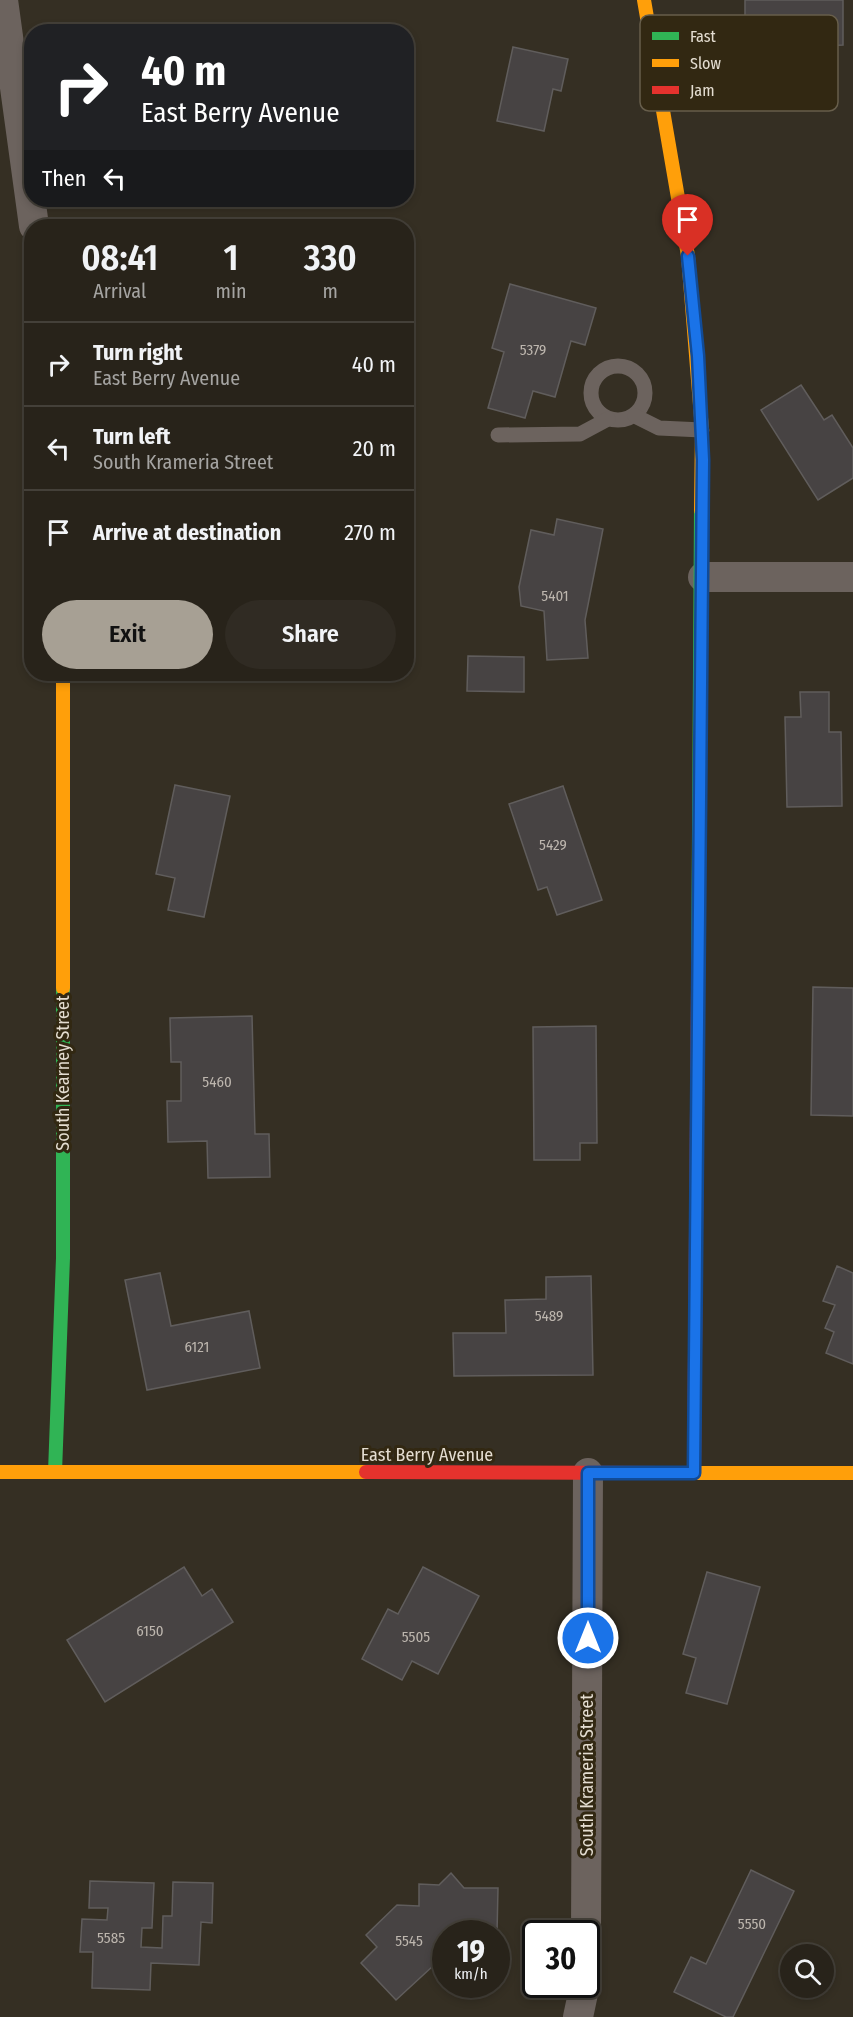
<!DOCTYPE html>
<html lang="en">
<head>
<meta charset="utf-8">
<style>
	:root { --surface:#28231a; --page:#302b23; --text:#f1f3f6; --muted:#a5a4a2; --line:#444039; --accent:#a7a094 }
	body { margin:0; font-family:"Fira Sans Condensed",sans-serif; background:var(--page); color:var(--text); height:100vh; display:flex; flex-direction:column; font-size:22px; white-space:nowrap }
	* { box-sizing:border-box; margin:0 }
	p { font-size:20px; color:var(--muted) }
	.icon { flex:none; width:33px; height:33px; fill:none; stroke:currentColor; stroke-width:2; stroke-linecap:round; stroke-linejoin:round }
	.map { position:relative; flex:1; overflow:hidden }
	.sheet { position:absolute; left:24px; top:219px; width:390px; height:462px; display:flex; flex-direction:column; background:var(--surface); border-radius:24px; box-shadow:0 3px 9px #0003,0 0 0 2px var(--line) }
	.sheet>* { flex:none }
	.guide { position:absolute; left:24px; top:24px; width:390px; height:183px; border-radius:24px; box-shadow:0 3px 9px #0003,0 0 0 2px var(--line); background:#202124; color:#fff; overflow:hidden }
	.fabs { position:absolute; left:780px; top:1944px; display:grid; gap:12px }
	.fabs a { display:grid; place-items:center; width:54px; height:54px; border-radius:50%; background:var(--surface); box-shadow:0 3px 9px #0003,0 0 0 2px var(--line); font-size:30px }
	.speed { position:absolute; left:432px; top:1920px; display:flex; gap:12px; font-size:30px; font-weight:700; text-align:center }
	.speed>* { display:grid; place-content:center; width:78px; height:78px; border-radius:50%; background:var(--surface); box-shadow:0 3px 9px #0003,0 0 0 2px var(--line); line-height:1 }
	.speed small { font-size:15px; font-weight:400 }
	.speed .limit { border:3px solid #111; border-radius:9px; background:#fff; color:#111 }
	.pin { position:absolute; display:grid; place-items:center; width:51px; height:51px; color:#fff; margin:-62px -26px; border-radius:50% 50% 50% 0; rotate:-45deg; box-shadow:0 0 6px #0007 }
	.pin .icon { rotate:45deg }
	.me { position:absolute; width:66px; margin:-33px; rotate:0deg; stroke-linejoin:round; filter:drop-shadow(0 0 4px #0008) }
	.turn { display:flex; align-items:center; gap:21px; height:126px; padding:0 18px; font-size:27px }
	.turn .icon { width:78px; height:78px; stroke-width:2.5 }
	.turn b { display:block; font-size:42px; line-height:51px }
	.then { display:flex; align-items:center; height:57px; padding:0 18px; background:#0003; gap:12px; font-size:22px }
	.eta { display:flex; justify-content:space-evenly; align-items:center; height:102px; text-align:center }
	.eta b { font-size:36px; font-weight:600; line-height:42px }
	.action { display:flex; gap:12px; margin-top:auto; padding:12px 18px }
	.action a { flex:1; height:69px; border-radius:36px; background:var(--accent); color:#111; font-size:24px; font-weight:600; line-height:69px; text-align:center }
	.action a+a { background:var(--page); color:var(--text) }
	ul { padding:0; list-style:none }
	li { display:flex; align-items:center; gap:18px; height:84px; padding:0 18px; border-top:2px solid var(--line) }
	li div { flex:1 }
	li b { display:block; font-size:22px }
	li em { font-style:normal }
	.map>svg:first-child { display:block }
</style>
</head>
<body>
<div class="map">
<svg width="853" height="2017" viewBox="0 0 853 2017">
	<rect width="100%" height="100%" fill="#352f23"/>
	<!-- building -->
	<g fill="#474343" stroke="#605d5c" stroke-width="1.5">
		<polygon points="745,0 843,0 843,45 815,46 815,75 782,75 782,90 745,90"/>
		<polygon points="513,47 568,59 561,91 553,89 544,131 497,121"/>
		<polygon points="510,284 596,308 585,345 571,341 555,397 533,391 525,418 488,408 504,352 492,348"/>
		<polygon points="801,385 824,420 832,415 853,448 853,478 818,500 761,410"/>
		<polygon points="557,519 603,529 585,620 588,658 547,660 544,611 521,606 519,587 531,530 554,535"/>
		<polygon points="468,656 524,657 524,692 467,691"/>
		<polygon points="800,692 829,692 829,732 841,732 842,806 787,807 785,717 801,717"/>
		<polygon points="175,785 230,796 204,917 168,910 175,878 156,874"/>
		<polygon points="563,786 602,900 557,915 547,887 538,890 509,804"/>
		<polygon points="813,987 853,988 853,1116 811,1115"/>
		<polygon points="252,1016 255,1134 269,1134 270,1177 208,1178 207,1141 168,1142 167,1101 181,1101 181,1062 171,1062 170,1018"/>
		<polygon points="596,1026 597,1143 580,1143 580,1160 534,1160 533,1027"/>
		<polygon points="837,1266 853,1273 853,1364 826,1353 834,1332 825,1328 835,1305 823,1301"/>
		<polygon points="160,1273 171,1326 249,1311 260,1368 147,1390 125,1280"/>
		<polygon points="591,1276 593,1375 454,1376 453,1333 506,1333 505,1300 546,1299 546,1277"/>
		<polygon points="184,1567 202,1596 212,1589 233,1622 105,1702 67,1640"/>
		<polygon points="423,1567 479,1596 438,1674 412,1661 402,1680 362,1659 388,1609 398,1614"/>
		<polygon points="707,1572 760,1587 727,1704 686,1693 696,1658 683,1654"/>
		<polygon points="751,1870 794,1891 733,2017 726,2017 674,1992 691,1957 706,1964"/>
		<polygon points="451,1873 464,1888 498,1888 497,1934 446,1934 446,1954 396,2000 361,1963 377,1947 366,1935 397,1905 419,1906 419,1884 439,1885"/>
		<polygon points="90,1881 154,1883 152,1928 142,1928 141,1947 162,1948 163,1916 172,1916 173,1882 213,1883 212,1923 201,1922 199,1965 151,1963 150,1990 92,1988 93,1952 80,1952 82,1919 107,1920 108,1908 89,1908"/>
	</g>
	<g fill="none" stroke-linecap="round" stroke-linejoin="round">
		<!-- lane -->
		<g stroke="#6c635e" stroke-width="15">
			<circle cx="618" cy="393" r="27"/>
			<polyline points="635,416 659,428 702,430"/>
			<polyline points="498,435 580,434 608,419"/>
		</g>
		<!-- street -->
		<g stroke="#6c635e" stroke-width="30">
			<polyline points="3,0 34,226"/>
			<polyline points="703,577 853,577"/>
			<polyline points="586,1934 588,1473"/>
			<polyline points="578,2017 585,1984"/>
		</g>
		<!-- fast -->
		<g stroke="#30b455" stroke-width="14">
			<polyline points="698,988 701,510"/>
			<polyline points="55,1472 63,1258 63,988"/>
		</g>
		<!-- slow -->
		<g stroke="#ff9f0a" stroke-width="14">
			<polyline points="644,0 688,256 702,430 701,510"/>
			<polyline points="63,674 63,988"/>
			<polyline points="0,1472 366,1472"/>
			<polyline points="663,1473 853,1473"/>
		</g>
		<!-- jam -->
		<g stroke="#e5322d" stroke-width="14">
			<polyline points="366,1472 663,1473"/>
			<polyline points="694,1473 698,988"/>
		</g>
	</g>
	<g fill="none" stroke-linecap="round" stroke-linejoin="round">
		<!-- route casing -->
		<g stroke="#114b97" stroke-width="15">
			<polyline id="route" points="588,1638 588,1473 694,1473 703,460 698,356 688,256"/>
		</g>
		<!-- route -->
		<use href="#route" stroke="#1a73e8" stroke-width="10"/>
	</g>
	<g text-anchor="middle" stroke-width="6" stroke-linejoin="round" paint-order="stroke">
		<!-- number labels -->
		<g font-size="15" fill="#bdb6ae">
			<text x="533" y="355">5379</text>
			<text x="555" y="601">5401</text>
			<text x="553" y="850">5429</text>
			<text x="217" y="1087">5460</text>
			<text x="549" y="1321">5489</text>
			<text x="197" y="1352">6121</text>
			<text x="150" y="1636">6150</text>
			<text x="416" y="1642">5505</text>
			<text x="752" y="1929">5550</text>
			<text x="111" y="1943">5585</text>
			<text x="409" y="1946">5545</text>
		</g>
		<!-- street labels -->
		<g font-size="18" fill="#e4ddd1" stroke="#322812">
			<text transform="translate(63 1073) rotate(-90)" y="6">South Kearney Street</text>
			<text x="427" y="1461">East Berry Avenue</text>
			<text transform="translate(587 1775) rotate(-90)" y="6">South Krameria Street</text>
		</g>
	</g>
	<!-- legend -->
	<rect x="640" y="15" width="198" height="96" rx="9" fill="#322812" stroke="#675e4b" stroke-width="1.5"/>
	<rect x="652" y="32" width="27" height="8" fill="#30b455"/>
	<rect x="652" y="59" width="27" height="8" fill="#ff9f0a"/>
	<rect x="652" y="86" width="27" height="8" fill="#e5322d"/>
	<g font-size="16" fill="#e4ddd1">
		<text x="690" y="42">Fast</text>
		<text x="690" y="69">Slow</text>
		<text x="690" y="96">Jam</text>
	</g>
</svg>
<div class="fabs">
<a><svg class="icon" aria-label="search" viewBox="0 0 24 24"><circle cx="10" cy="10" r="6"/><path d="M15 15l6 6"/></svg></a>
</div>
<div class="speed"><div>19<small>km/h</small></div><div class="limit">30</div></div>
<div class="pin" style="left:688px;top:256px;background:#d93025"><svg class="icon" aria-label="arrive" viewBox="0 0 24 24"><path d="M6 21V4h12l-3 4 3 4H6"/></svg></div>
<svg class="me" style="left:588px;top:1638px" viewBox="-20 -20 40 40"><circle r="17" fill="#1a73e8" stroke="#fff" stroke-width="3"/><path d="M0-11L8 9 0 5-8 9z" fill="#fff"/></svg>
<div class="guide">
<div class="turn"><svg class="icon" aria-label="right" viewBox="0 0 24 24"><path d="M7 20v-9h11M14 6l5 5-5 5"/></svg><div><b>40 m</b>East Berry Avenue</div></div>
<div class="then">Then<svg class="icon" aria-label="left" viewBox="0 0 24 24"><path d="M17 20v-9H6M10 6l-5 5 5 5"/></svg></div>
</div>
<section class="sheet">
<div class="eta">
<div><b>08:41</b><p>Arrival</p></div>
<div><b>1</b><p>min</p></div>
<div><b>330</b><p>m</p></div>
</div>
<ul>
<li><svg class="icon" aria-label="right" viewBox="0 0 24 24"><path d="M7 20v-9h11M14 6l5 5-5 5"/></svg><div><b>Turn right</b><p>East Berry Avenue</p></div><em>40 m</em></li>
<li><svg class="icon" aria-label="left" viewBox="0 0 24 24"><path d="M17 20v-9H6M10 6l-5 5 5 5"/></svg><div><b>Turn left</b><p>South Krameria Street</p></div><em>20 m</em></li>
<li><svg class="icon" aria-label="arrive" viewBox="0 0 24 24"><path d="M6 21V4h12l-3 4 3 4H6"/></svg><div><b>Arrive at destination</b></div><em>270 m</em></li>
</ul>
<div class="action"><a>Exit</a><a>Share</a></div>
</section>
</div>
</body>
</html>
